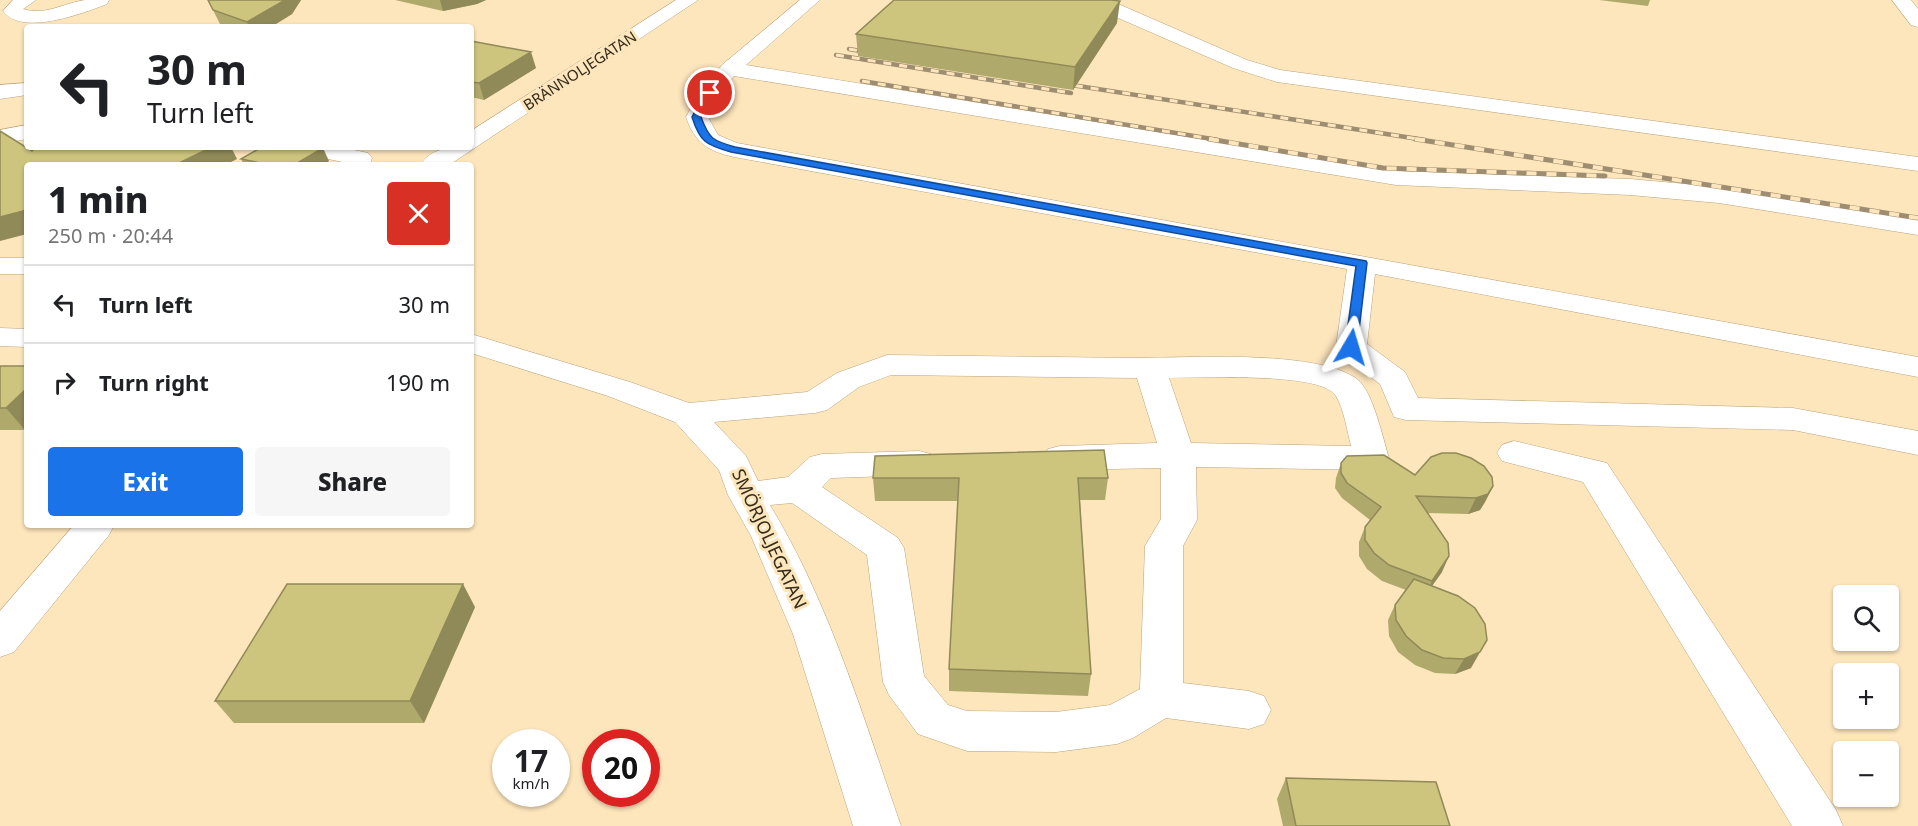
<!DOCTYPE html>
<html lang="en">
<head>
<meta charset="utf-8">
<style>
	:root { --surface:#fff; --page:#f6f6f6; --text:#202124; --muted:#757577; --line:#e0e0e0; --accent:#1a73e8 }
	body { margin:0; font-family:"Noto Sans",sans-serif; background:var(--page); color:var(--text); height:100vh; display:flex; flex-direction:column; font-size:22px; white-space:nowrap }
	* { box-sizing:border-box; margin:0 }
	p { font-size:20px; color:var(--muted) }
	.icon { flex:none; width:33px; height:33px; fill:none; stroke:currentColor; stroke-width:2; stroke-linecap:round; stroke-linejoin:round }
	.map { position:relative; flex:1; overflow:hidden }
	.panel { position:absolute; left:24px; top:162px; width:450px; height:366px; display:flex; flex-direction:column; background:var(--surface); border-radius:6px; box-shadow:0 2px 4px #0004 }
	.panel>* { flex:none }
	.hud { position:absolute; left:24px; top:24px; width:450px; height:126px; border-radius:6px; box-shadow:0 2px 4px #0004; background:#fff; color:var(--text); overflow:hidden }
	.buttons { position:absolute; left:1833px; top:585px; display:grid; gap:12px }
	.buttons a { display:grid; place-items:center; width:66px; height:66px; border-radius:6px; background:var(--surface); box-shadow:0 2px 4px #0004; font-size:30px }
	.speed { position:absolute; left:492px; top:729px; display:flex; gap:12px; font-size:30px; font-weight:700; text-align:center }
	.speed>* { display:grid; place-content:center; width:78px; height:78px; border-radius:50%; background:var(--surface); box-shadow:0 2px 4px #0004; line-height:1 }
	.speed small { font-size:15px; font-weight:400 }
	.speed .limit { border:9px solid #d22; background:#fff; color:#111 }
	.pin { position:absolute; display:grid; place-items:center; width:51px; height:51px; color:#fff; margin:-26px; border:3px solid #fff; border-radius:50%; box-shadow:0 2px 6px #0007 }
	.me { position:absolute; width:66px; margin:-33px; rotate:7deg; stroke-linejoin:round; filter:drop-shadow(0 0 4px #0008) }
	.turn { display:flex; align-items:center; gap:21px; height:126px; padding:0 24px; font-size:27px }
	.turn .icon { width:78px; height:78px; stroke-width:2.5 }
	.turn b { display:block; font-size:42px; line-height:51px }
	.round { display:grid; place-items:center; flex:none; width:63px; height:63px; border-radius:6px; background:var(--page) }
	.head { display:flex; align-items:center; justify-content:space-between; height:102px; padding:0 24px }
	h1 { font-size:36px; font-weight:800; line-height:45px }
	.primary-button { display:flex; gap:12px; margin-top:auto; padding:12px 24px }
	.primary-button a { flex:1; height:69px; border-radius:6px; background:var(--accent); color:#fff; font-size:24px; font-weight:800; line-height:69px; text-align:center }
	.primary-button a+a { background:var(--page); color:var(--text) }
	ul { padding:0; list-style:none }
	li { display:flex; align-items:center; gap:18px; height:78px; padding:0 24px; border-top:2px solid var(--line) }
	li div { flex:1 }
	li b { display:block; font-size:22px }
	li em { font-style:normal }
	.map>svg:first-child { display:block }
</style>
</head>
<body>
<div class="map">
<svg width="1918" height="826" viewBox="0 0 1918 826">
	<rect width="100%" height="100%" fill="#fde5bc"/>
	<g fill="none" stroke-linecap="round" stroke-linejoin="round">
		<!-- minor casing -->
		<g stroke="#baa47c" stroke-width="1">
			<g id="minor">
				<path d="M 13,0 L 36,0 L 23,9 C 45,16 64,3 85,0 C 93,0 101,0 109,0 L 107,4 C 84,13 21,37 3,11 Z"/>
				<path d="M 676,0 L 698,0 L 449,165 L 420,165 C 432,147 452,147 471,147 L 471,131 Z"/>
				<path d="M 800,0 L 820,0 L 746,65 L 1396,171 L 1630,179 L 1719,187 L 1918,219 L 1918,235 L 1719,203 L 1630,195 L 1396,185 L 734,76 L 720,95 L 708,117 L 718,135 L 737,143 L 1918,357 L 1918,377 L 1375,274 L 1367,344 L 1405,372 L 1418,398 L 1793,408 L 1918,431 L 1918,455 L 1793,430 L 1406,420 L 1394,417 L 1380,384 L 1340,354 L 1336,347 L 1347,269 L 734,157 C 708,151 695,143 686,117 L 699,93 L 722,65 Z"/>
				<polygon points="1084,0 1109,0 1247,60 1280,70 1918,157 1918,171 1277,82 1233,68 1086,4"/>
				<polygon points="1892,0 1911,0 1918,9 1918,27 1911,25"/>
				<polygon points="27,83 27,95 0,99 0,85"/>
				<polygon points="27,125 27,139 0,144 0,130"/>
				<polygon points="292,147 340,147 368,153 372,158 370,165 346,165 347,163 296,152"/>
				<rect x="0" y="258" width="27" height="16"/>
				<polygon points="0,328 27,329 27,347 0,346"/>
				<path d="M 471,334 L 630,382 L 689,403 L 807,392 L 837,373 L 887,355 C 969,356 1051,357 1133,358 C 1186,358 1315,349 1357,379 C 1373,391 1383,439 1389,458 L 1384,467 L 1372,470 L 1196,467 L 1197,520 L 1183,546 L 1183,683 L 1249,691 L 1264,696 L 1271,710 L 1264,724 L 1249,729 L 1166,718 L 1133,738 L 1117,744 L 1056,752 L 967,751 L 918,734 L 889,695 L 883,682 L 867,555 L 792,503 L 770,505 C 830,604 863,717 901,826 L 853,826 L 793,634 L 751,536 L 728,495 L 719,470 L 675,422 L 608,396 L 471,353 ZM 891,375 L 1137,378 L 1157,443 L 1060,446 L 1048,449 L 1043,458 L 1048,467 L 1060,470 L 1161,468 L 1161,519 L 1145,546 L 1140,689 L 1110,705 L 1056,712 L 967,711 L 948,705 L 924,676 L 904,548 L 898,538 L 822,487 L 831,478 L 919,475 L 931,472 L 936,463 L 931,454 L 919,451 L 822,454 L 810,457 L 788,477 L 758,481 L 746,456 L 714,422 L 815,413 L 827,410 L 859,387 ZM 1223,377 C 1246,378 1324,376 1336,396 C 1344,410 1347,430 1351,446 L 1191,443 L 1169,378 Z"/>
				<polygon points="1514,441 1607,463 1836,810 1843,826 1792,826 1583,482 1502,461 1497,453 1502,445"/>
				<polygon points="74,525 114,525 109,535 14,652 0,657 0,611"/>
			</g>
		</g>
		<!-- minor -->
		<use href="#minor" fill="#fff" fill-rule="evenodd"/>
		<!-- rail-far1 casing -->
		<g stroke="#9e8d70" stroke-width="4.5">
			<g id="rail-far1">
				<polyline points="849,49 872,53"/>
				<polyline points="836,55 1071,93"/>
				<polyline points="862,81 1218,140"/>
				<polyline points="1059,83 1425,140"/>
			</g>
		</g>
		<!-- rail casing -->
		<g stroke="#9e8d70" stroke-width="5">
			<g id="rail">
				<polyline points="1209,139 1383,168 1605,176"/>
				<polyline points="1415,139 1918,218"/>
			</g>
		</g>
		<!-- rail-far1 -->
		<use href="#rail-far1" stroke="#fde5bc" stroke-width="3" stroke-dasharray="8" stroke-linecap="butt"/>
		<!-- rail -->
		<use href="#rail" stroke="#fde5bc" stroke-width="4" stroke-dasharray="10" stroke-linecap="butt"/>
	</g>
	<!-- wall -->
	<g fill="#b0a96c">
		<polygon points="208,0 301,0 292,14 271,27 227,27 220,24"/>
		<polygon points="395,0 486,0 477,4 443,11"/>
		<polygon points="1599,0 1650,0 1648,6"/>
		<polygon points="1117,23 1073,90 858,56 856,34"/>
		<polygon points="471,41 536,68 484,100 471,97"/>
		<polygon points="241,159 329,161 323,165 244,165"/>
		<polygon points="0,366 27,366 27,428 25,430 0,430"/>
		<polygon points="1341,463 1415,475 1493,486 1485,502 1480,510 1468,514 1427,513 1442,572 1432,586 1471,668 1455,674 1435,673 1415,665 1398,652 1389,636 1388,620 1395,605 1406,590 1382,581 1367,569 1359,556 1359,542 1365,527 1370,520 1342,498 1335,488 1336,478"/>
		<polygon points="873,478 1108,478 1105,500 1080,500 1091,674 1088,696 949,691 949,669 958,501 875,501"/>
		<polygon points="475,607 424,723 234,723 215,701"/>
		<polygon points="1286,778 1450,826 1283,826 1277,799"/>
	</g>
	<!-- shaded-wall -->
	<g fill="#908958">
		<polygon points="285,0 301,0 292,14 271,27 249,27 247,22"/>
		<polygon points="440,0 486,0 477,4 443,11"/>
		<polygon points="1120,1 1117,23 1073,90 1075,67"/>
		<polygon points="531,52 536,68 484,100 479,83"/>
		<polygon points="212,147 231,147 237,159 225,165 175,165"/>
		<polygon points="323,148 329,161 323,165 294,165"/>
		<polygon points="27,209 27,234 0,241 0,217"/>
		<polygon points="27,388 27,428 25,430 6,408"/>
		<polygon points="1493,486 1485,502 1480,510 1468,514 1476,498"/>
		<polygon points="1449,556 1442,572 1424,597 1432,581"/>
		<polygon points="463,584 475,607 424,723 410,701"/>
		<polygon points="1487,640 1471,668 1455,674 1464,659"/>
	</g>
	<!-- building -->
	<g fill="#cdc47e" stroke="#908958" stroke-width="1.5">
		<polygon points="208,0 285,0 247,22 213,10"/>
		<polygon points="894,0 1111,0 1120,1 1075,67 856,34"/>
		<polygon points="471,41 531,52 479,83 471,82"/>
		<polygon points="0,131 32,151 36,147 212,147 175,165 27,165 27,209 23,211 0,217"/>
		<polygon points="262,147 320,147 323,148 294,165 270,165 241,159"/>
		<polygon points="0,366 27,366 27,388 6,408 0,408"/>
		<polygon points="1104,450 1108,478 1078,478 1091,674 949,669 959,478 873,478 875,456"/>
		<polygon points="1442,453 1456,453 1471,458 1484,466 1492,477 1493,486 1488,494 1476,498 1416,496 1448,543 1449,556 1432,581 1389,565 1374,553 1365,540 1365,527 1381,507 1347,483 1341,473 1341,463 1347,456 1384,455 1415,475 1431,457"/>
		<polygon points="1414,579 1458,596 1475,608 1485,624 1487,640 1480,652 1464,659 1443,658 1422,650 1406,636 1396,620 1395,605"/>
		<polygon points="287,584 463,584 410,701 215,701"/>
		<polygon points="1286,778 1436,782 1450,826 1296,826"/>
	</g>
	<!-- route -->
	<path fill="#1a73e8" stroke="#114b97" stroke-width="1.5" d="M 710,90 L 714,93 L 701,117 C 709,139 713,141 735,147 L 1366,261 L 1367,263 L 1357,347 L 1351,351 L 1345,347 L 1356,266 L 731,152 C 706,145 700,142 692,117 L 705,93 Z"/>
	<g text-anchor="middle" stroke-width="6" stroke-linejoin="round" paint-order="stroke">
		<!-- far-street labels -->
		<g font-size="15" fill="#352c1c" stroke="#fde5bc">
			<text transform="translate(580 71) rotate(-33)" y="5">BRÄNNOLJEGATAN</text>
		</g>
		<!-- street labels -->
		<g font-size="18" fill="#352c1c" stroke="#fde5bc">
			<text transform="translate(769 539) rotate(65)" y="6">SMÖRJOLJEGATAN</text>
		</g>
	</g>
</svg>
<div class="buttons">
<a><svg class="icon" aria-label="search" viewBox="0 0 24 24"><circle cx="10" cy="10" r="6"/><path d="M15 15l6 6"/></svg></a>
<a>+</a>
<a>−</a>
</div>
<div class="speed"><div>17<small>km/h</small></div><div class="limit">20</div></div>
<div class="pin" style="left:710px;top:93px;background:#d93025"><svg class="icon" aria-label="arrive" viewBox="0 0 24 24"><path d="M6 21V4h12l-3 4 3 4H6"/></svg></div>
<svg class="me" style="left:1351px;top:347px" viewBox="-20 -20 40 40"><path d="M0-17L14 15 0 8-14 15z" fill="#1a73e8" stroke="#fff" stroke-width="4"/></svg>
<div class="hud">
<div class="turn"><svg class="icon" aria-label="left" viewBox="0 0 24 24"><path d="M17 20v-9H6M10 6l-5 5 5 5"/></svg><div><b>30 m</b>Turn left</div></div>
</div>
<section class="panel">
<div class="head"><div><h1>1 min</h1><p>250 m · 20:44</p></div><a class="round" style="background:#d93025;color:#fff"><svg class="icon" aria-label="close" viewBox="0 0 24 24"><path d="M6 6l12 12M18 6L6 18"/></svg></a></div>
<ul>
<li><svg class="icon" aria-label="left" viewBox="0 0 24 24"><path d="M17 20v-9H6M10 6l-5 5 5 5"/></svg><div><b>Turn left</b></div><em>30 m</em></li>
<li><svg class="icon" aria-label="right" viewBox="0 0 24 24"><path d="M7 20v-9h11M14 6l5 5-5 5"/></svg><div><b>Turn right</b></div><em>190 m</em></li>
</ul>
<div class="primary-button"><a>Exit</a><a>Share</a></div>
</section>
</div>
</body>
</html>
